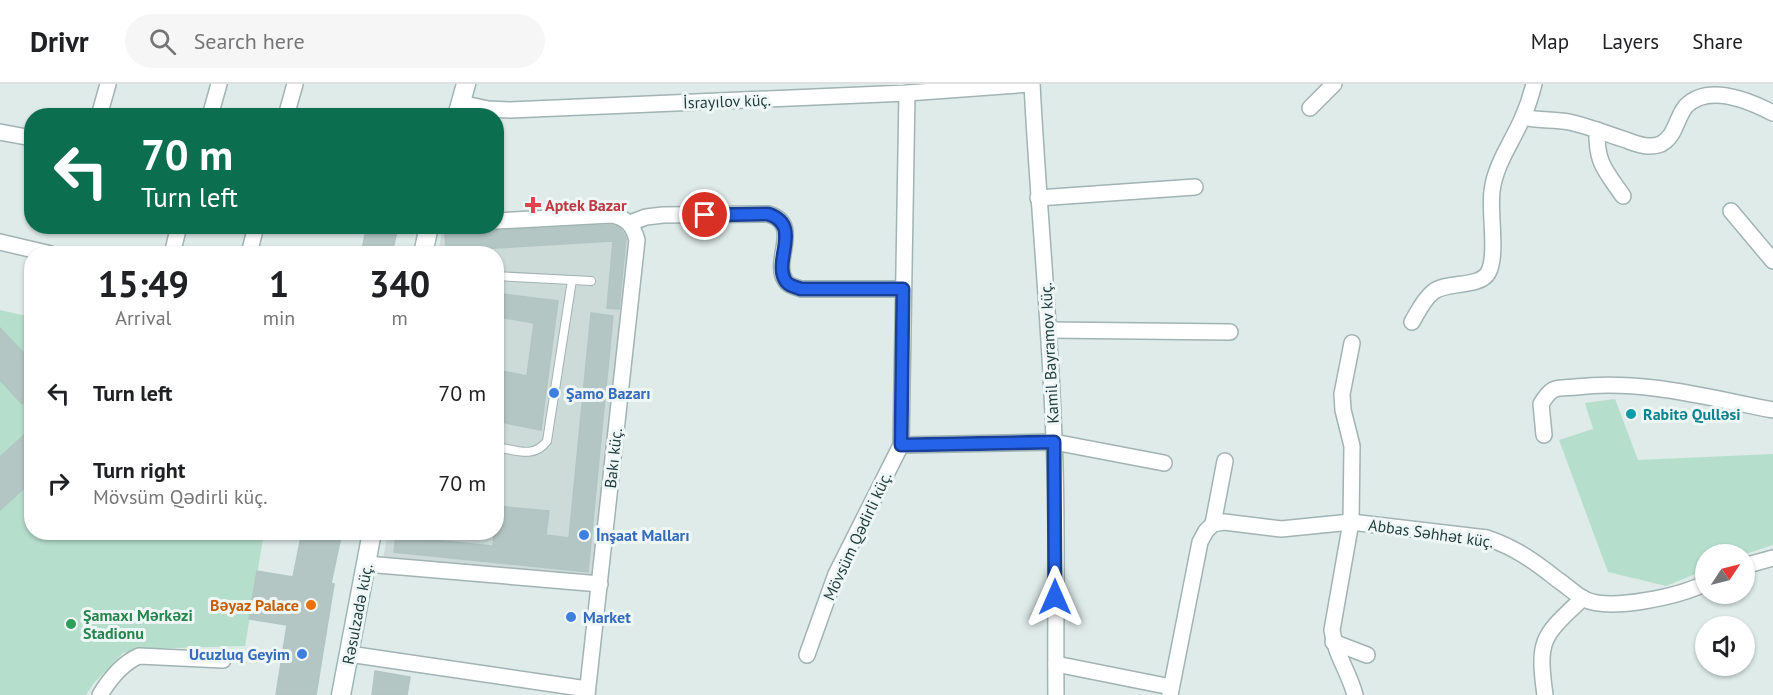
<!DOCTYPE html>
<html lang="en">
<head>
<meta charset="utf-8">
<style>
	:root { --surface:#fff; --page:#f6f6f6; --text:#202124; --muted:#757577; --line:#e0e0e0 }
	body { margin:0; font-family:"PT Sans",sans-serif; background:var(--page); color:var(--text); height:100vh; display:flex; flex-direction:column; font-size:22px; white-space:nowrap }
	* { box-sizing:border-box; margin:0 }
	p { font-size:20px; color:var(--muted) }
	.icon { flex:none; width:33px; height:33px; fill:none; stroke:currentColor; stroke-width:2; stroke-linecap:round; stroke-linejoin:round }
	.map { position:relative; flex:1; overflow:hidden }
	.side { position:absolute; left:24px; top:162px; width:480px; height:294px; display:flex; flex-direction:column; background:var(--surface); border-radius:24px; box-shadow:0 2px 4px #0004 }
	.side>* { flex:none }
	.guide { position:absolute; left:24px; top:24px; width:480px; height:126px; border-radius:24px; box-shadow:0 2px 4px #0004; background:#0b6e4f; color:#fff; overflow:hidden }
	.needle { width:39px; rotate:55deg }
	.controls { position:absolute; left:1695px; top:460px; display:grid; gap:12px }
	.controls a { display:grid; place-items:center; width:60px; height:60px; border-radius:50%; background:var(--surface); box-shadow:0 2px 4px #0004; font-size:30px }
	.pin { position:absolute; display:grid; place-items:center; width:51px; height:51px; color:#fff; margin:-26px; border:3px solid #fff; border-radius:50%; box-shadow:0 2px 6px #0007 }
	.me { position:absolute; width:66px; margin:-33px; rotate:0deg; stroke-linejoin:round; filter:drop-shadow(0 0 4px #0008) }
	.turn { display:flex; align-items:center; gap:21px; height:126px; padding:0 18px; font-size:27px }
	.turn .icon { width:78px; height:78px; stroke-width:2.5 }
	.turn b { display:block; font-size:42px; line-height:51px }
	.eta { display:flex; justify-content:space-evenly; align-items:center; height:102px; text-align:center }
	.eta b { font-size:36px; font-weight:600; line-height:42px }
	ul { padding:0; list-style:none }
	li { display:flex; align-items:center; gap:18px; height:90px; padding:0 18px }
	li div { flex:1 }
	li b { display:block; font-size:22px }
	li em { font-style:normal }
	header { display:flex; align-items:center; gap:36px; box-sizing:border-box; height:84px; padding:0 30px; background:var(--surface); border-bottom:2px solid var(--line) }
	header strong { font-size:28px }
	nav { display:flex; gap:33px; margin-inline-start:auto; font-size:21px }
	.search { width:420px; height:54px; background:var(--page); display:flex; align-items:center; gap:15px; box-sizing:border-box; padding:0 21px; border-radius:33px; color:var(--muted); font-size:22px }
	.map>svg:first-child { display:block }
</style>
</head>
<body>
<header>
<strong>Drivr</strong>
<div class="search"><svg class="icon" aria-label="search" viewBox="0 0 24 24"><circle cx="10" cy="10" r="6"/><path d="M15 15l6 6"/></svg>Search here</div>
<nav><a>Map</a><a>Layers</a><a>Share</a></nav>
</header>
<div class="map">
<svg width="1773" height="611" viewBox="0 0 1773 611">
	<rect width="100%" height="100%" fill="#deebe9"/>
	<!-- built -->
	<polygon fill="#cddbd8" points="614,136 624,142 629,154 592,492 383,475 388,449 496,448 496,170 438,169 442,147"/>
	<!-- green -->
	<g fill="#b6decc">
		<polygon points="0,226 31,233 32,448 264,449 245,562 137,565 123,569 93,600 86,611 0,611"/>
		<polygon points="1615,315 1638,376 1773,370 1773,461 1743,471 1706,471 1705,486 1666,502 1608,488 1559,356 1593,345 1585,319"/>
	</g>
	<!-- building -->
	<g fill="#b4c6c3" stroke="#b1c5c2" stroke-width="1.5">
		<polygon points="610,141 620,144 626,154 619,225 607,224 613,157 446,167 445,149"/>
		<polygon points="367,142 398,142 392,170 361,170"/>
		<polygon points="502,210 558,217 541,346 496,337 496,286 527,292 534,239 499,233"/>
		<polygon points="591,229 613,232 588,488 394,468 396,452 493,462 494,448 496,448 496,422 549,427 546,451 569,454"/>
		<polygon points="0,244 32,278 32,311 22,320 0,296"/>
		<polygon points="32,344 32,397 0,426 0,373"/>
		<polygon points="302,448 342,448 331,499 334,500 316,611 276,611 287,541 249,535 257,487 293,493"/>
		<polygon points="375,587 410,593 407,611 372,611"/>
	</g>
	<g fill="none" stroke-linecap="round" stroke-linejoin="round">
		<!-- lane casing -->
		<g stroke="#a1b3b2" stroke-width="10">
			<g id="lane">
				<polyline points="496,192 591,197"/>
				<path d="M 496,363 C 516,366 534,375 547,357 L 572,196"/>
			</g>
		</g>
		<!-- street casing -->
		<g stroke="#a1b3b2" stroke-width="18">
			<g id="street">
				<path d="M 1032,0 C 1038,119 1050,237 1054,355 C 1058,440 1055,526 1056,611"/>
				<polyline points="460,19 488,25 510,26 907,9 1030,0"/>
				<polyline points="1310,24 1334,0"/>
				<polyline points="99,32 108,0"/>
				<polyline points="210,32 219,0"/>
				<polyline points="286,32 295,0"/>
				<path d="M 1523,33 C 1539,37 1554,35 1569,38 C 1588,42 1607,50 1626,56 C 1637,60 1649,65 1661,60 C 1676,52 1676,34 1686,22 C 1708,0 1748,16 1773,29"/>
				<path d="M 1597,46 C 1596,79 1605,86 1623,112"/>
				<polyline points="0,48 32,54"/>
				<polyline points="1038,114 1195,103"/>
				<polyline points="1731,127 1773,177"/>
				<path d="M 496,137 L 611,131 C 627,134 633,141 637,156 L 587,611"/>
				<path d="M 630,139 L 646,133 L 663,131 L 768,130 C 803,140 772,176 785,196 C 788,202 796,203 801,205 L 903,205"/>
				<polyline points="0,158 51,170"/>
				<polyline points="172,170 179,142"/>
				<polyline points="249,170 256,142"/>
				<path d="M 1412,238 C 1418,228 1423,216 1433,208 C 1447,197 1479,204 1488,189 C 1498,172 1489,128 1492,107 C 1495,81 1512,58 1522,35 C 1527,24 1531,12 1534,0"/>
				<polyline points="1049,246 1230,248"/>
				<path d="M 1352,259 L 1342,310 L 1343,326 L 1352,362 L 1351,438 L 1332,546 C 1335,570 1349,588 1355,611"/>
				<path d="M 1544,351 L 1541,320 C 1544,315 1548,309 1553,306 C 1559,303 1569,304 1576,303 C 1642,295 1709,314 1773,326"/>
				<polyline points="901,361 1054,358 1164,379"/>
				<polyline points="1213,440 1225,377"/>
				<polyline points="366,480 600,500"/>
				<polyline points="1744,482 1773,474"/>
				<polyline points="1333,558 1367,571"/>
				<polyline points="349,570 587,605"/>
				<polyline points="807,571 836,490 901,361 907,9"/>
				<polyline points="1056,580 1171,603"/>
				<path d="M 100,611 C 109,596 123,579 139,572 L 223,576"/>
				<path d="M 1170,611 L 1200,458 L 1206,447 L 1213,440 L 1224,438 L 1281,445 L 1351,438 L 1487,454 C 1516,464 1534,477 1558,496 C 1567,502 1575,510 1584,515 C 1610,528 1680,512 1706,499"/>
				<path d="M 1545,611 C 1537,554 1543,552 1583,514"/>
			</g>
		</g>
		<!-- secondary casing -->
		<g stroke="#9db7b5" stroke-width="21">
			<g id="secondary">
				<polyline points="457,32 466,0"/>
				<polyline points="423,170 429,142"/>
				<polyline points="341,611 372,448"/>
			</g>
		</g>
		<!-- lane -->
		<use href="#lane" stroke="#fff" stroke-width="8"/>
		<!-- street -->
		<use href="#street" stroke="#fff" stroke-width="15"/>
		<!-- secondary -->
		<use href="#secondary" stroke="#fff" stroke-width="18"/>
	</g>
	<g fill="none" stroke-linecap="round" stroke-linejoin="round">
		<!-- route casing -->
		<g stroke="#184099" stroke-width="15">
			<path id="route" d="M 705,131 L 768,130 C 803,141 773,176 785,196 C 788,202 796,203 801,205 L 903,205 L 901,361 L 1054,358 L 1055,513"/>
		</g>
		<!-- route -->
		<use href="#route" stroke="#2563eb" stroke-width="10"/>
	</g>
	<!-- markers -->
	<path fill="#e0444e" stroke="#eff7f6" stroke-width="2" d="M530 112h6v6h6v6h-6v6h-6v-6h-6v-6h6z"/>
	<g fill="#3f7fe0" stroke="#eff7f6" stroke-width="2">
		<circle cx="554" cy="309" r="6"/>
		<circle cx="584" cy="451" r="6"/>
		<circle cx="571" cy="533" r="6"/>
		<circle cx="302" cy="570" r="6"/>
	</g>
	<circle fill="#0f9aa8" stroke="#eff7f6" stroke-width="2" cx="1631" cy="330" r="6"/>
	<circle fill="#e8710a" stroke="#eff7f6" stroke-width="2" cx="311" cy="521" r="6"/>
	<circle fill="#2e9e5b" stroke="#eff7f6" stroke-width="2" cx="71" cy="540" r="6"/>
	<g text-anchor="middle" stroke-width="6" stroke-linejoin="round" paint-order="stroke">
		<!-- street labels -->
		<g font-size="16" fill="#1f3b3c" stroke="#eff7f6">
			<text transform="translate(727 17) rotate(-2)" y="6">İsrayılov küç.</text>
			<text transform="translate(1049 269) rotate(-93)" y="6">Kamil Bayramov küç.</text>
			<text transform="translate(613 374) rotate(-84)" y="6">Bakı küç.</text>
			<text transform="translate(1431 449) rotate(8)" y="6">Abbas Səhhət küç.</text>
			<text transform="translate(857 452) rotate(-65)" y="6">Mövsüm Qədirli küç.</text>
			<text transform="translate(357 530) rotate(-79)" y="6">Rəsulzadə küç.</text>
		</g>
		<!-- health labels -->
		<g font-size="16" font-weight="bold" fill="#be3a42" stroke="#eff7f6" text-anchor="start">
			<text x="545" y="127">Aptek Bazar</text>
		</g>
		<!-- shop labels -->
		<g font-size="16" font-weight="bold" fill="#366cbe" stroke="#eff7f6" text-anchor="start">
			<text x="566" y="315">Şamo Bazarı</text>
			<text x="596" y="457">İnşaat Malları</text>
			<text x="583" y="539">Market</text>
			<text x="290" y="576" text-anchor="end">Ucuzluq Geyim</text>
		</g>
		<!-- culture labels -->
		<g font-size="16" font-weight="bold" fill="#0d838f" stroke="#eff7f6" text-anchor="start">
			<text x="1643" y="336">Rabitə Qulləsi</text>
		</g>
		<!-- food labels -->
		<g font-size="16" font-weight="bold" fill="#c56008" stroke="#eff7f6" text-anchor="end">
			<text x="299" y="527">Bəyaz Palace</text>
		</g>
		<!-- leisure labels -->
		<g font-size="16" font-weight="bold" fill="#27864d" stroke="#eff7f6" text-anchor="start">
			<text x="83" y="537">Şamaxı Mərkəzi<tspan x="83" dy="18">Stadionu</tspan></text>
		</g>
	</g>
</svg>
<div class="controls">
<a><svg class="needle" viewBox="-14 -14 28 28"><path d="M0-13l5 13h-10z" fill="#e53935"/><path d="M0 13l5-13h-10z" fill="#757577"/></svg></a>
<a><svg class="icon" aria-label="sound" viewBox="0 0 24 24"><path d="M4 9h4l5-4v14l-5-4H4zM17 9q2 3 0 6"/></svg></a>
</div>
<div class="pin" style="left:705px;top:131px;background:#d93025"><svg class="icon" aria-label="arrive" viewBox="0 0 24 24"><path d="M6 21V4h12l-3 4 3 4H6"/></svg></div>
<svg class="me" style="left:1055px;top:513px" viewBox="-20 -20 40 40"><path d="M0-17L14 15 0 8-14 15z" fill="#2563eb" stroke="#fff" stroke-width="4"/></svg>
<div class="guide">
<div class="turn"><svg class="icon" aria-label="left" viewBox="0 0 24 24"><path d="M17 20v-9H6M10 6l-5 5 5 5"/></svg><div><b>70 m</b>Turn left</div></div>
</div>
<section class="side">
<div class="eta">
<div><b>15:49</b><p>Arrival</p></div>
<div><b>1</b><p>min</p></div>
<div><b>340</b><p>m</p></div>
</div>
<ul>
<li><svg class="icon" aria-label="left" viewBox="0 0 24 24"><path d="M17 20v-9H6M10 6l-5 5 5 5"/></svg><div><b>Turn left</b></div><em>70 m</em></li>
<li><svg class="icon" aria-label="right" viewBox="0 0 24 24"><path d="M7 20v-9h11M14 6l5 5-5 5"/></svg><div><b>Turn right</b><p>Mövsüm Qədirli küç.</p></div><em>70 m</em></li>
</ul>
</section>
</div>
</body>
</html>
